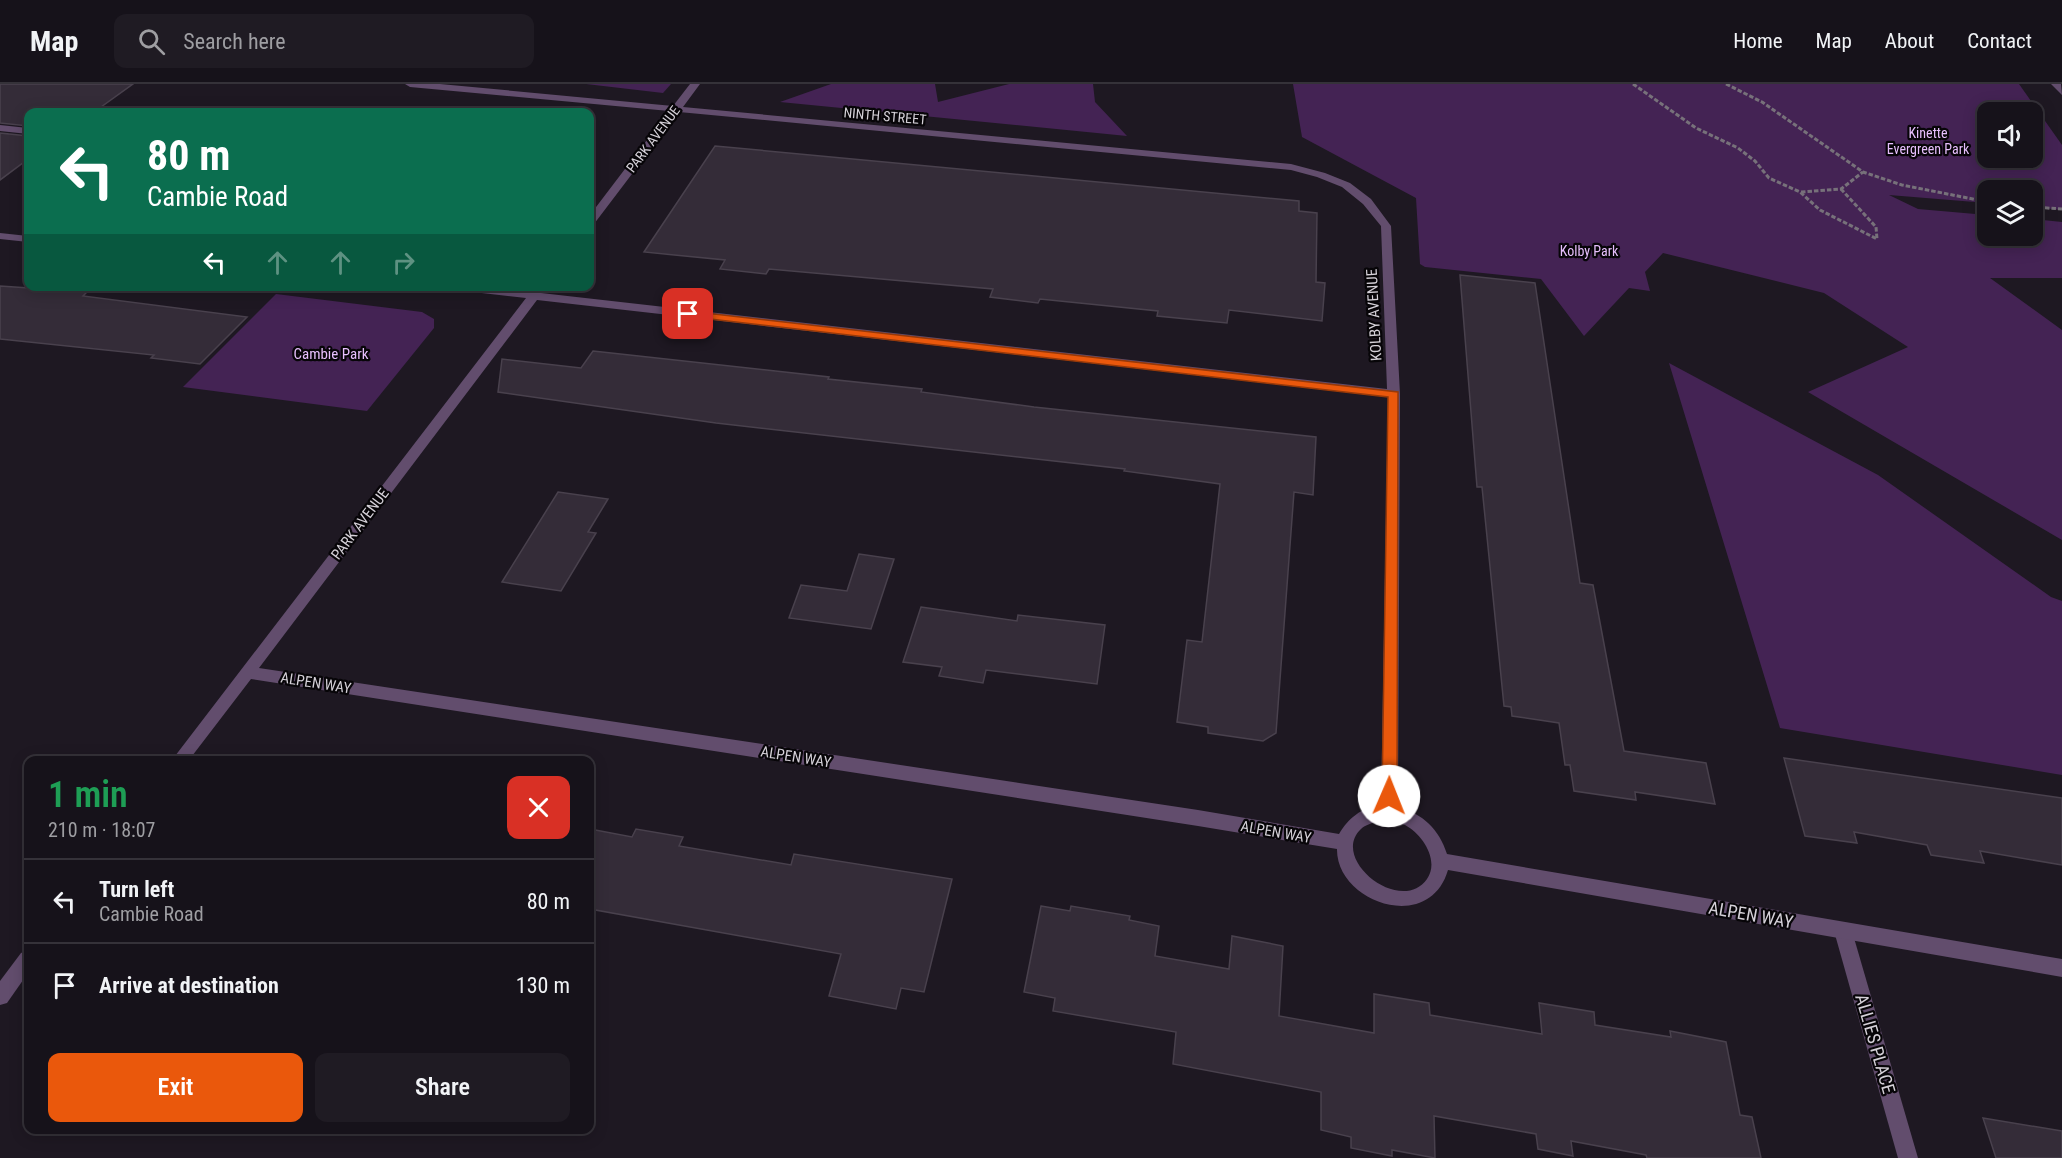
<!DOCTYPE html>
<html lang="en">
<head>
<meta charset="utf-8">
<style>
	:root { --surface:#16121a; --page:#1f1b23; --text:#f1f3f6; --muted:#9e9ea2; --line:#353239; --accent:#ea580c }
	body { margin:0; font-family:"Roboto Condensed",sans-serif; background:var(--page); color:var(--text); height:100vh; display:flex; flex-direction:column; font-size:22px; white-space:nowrap }
	* { box-sizing:border-box; margin:0 }
	p { font-size:20px; color:var(--muted) }
	.icon { flex:none; width:33px; height:33px; fill:none; stroke:currentColor; stroke-width:2; stroke-linecap:round; stroke-linejoin:round }
	.map { position:relative; flex:1; overflow:hidden }
	.side { position:absolute; left:24px; top:672px; width:570px; height:378px; display:flex; flex-direction:column; background:var(--surface); border-radius:12px; box-shadow:0 3px 15px #0003,0 0 0 2px var(--line) }
	.side>* { flex:none }
	.top-card { position:absolute; left:24px; top:24px; width:570px; height:183px; border-radius:12px; box-shadow:0 3px 15px #0003,0 0 0 2px var(--line); background:#0b6e4f; color:#fff; overflow:hidden }
	.fabs { position:absolute; left:1977px; top:18px; display:grid; gap:12px }
	.fabs a { display:grid; place-items:center; width:66px; height:66px; border-radius:12px; background:var(--surface); box-shadow:0 3px 15px #0003,0 0 0 2px var(--line); font-size:30px }
	.pin { position:absolute; display:grid; place-items:center; width:51px; height:51px; color:#fff; margin:-26px; border-radius:12px; box-shadow:0 3px 9px #0006 }
	.me { position:absolute; width:66px; margin:-33px; rotate:1deg; stroke-linejoin:round; filter:drop-shadow(0 0 4px #0008) }
	.turn { display:flex; align-items:center; gap:21px; height:126px; padding:0 24px; font-size:27px }
	.turn .icon { width:78px; height:78px; stroke-width:2.5 }
	.turn b { display:block; font-size:42px; line-height:51px }
	.lanes { display:flex; align-items:center; height:57px; padding:0 24px; background:#0003; justify-content:center; gap:30px; direction:ltr }
	.lanes .off { opacity:.35 }
	.round { display:grid; place-items:center; flex:none; width:63px; height:63px; border-radius:12px; background:var(--page) }
	.summary { display:flex; align-items:center; justify-content:space-between; height:102px; padding:0 24px }
	h1 { font-size:36px; font-weight:600; line-height:45px; color:#1e9e55 }
	.button { display:flex; gap:12px; margin-top:auto; padding:12px 24px }
	.button a { flex:1; height:69px; border-radius:12px; background:var(--accent); color:#fff; font-size:24px; font-weight:600; line-height:69px; text-align:center }
	.button a+a { background:var(--page); color:var(--text) }
	ul { padding:0; list-style:none }
	li { display:flex; align-items:center; gap:18px; height:84px; padding:0 24px; border-top:2px solid var(--line) }
	li div { flex:1 }
	li b { display:block; font-size:22px }
	li em { font-style:normal }
	header { display:flex; align-items:center; gap:36px; box-sizing:border-box; height:84px; padding:0 30px; background:var(--surface); border-bottom:2px solid var(--line) }
	header strong { font-size:28px }
	nav { display:flex; gap:33px; margin-inline-start:auto; font-size:21px }
	.search { width:420px; height:54px; background:var(--page); display:flex; align-items:center; gap:15px; box-sizing:border-box; padding:0 21px; border-radius:12px; color:var(--muted); font-size:22px }
	.map>svg:first-child { display:block }
</style>
</head>
<body>
<header>
<strong>Map</strong>
<div class="search"><svg class="icon" aria-label="search" viewBox="0 0 24 24"><circle cx="10" cy="10" r="6"/><path d="M15 15l6 6"/></svg>Search here</div>
<nav><a>Home</a><a>Map</a><a>About</a><a>Contact</a></nav>
</header>
<div class="map">
<svg width="2062" height="1074" viewBox="0 0 2062 1074">
	<rect width="100%" height="100%" fill="#1e1822"/>
	<!-- green -->
	<g fill="#442354" fill-rule="evenodd">
		<polygon points="586,0 671,0 663,9"/>
		<polygon points="831,0 935,0 938,18 1009,0 1093,0 1095,18 1127,52 780,18"/>
		<path d="M 1293,0 L 2019,0 L 2062,61 L 2062,126 L 2033,123 L 2032,106 L 1988,106 L 1987,119 L 1889,111 L 1918,125 L 1987,131 L 1988,152 L 2032,152 L 2033,135 L 2062,138 L 2062,194 L 1990,194 L 2062,246 L 2062,456 L 1808,308 L 1908,263 L 1824,209 L 1663,169 L 1645,188 L 1650,207 L 1629,204 L 1584,252 L 1541,195 L 1425,183 L 1420,180 L 1416,114 L 1302,53 ZM 1988,28 L 2032,28 L 2032,74 L 1988,74 Z"/>
		<polygon points="276,210 422,228 434,235 434,244 367,327 183,303"/>
		<polygon points="1669,279 1878,391 2051,513 2062,517 2062,691 1780,644"/>
	</g>
	<!-- building -->
	<g fill="#342c38" stroke="#49414d" stroke-width="1.5">
		<polygon points="0,0 133,0 94,28 28,28 28,42 0,39"/>
		<polygon points="0,49 28,52 28,75 0,96"/>
		<polygon points="715,62 1299,117 1299,127 1317,129 1316,198 1325,199 1322,237 1229,226 1227,239 1157,232 1158,227 1040,215 1038,219 990,213 993,205 769,185 766,190 720,185 725,176 644,168"/>
		<polygon points="1460,191 1535,199 1580,499 1593,501 1624,667 1706,679 1715,720 1635,708 1636,716 1574,707 1570,681 1565,681 1559,639 1512,632 1511,623 1504,622 1482,403 1477,403"/>
		<polygon points="0,202 87,208 83,212 247,233 200,280 151,274 154,271 0,255"/>
		<polygon points="593,267 829,293 828,295 922,305 921,308 1034,323 1316,353 1313,411 1294,408 1276,649 1263,657 1208,649 1208,643 1177,638 1187,556 1202,558 1220,400 1124,387 1125,385 716,339 498,308 502,275 581,284"/>
		<polygon points="558,408 608,415 588,448 596,449 561,507 502,498"/>
		<polygon points="859,470 894,475 871,545 789,534 801,501 847,507"/>
		<polygon points="921,523 1017,537 1018,531 1105,541 1097,600 986,586 983,599 939,592 942,583 903,578"/>
		<polygon points="1784,674 2062,714 2062,781 1980,767 1984,779 1931,771 1927,761 1854,748 1857,759 1805,752"/>
		<polygon points="590,745 632,753 636,745 683,753 679,762 791,781 794,770 952,795 924,908 901,904 896,925 829,912 841,870 590,825"/>
		<polygon points="1041,822 1070,827 1071,822 1130,832 1129,836 1159,842 1155,872 1229,885 1232,852 1283,862 1279,932 1374,949 1374,910 1429,919 1430,931 1542,950 1539,919 1594,928 1595,941 1671,953 1670,947 1726,958 1740,1031 1752,1033 1761,1074 1647,1074 1646,1071 1571,1057 1573,1072 1538,1065 1536,1050 1434,1032 1435,1074 1392,1066 1392,1072 1351,1064 1351,1053 1321,1046 1321,1008 1173,980 1176,948 1053,927 1055,914 1024,908"/>
		<polygon points="1983,1034 2062,1047 2062,1074 1996,1074"/>
	</g>
	<g fill="none" stroke-linecap="round" stroke-linejoin="round">
		<!-- path -->
		<g stroke="#77717a" stroke-width="3" stroke-dasharray="4.5 2" stroke-linecap="butt">
			<polyline points="1633,0 1696,44 1738,64 1755,77 1769,94 1800,108 1820,126 1877,155 1876,143 1841,105"/>
			<polyline points="1726,0 1762,18 1863,88 1902,101 1988,118"/>
			<polyline points="1801,108 1841,105 1863,88"/>
			<polyline points="2032,123 2062,125"/>
		</g>
		<!-- service -->
		<g fill="#624d6d" fill-rule="evenodd">
			<polygon points="0,41 28,44 28,50 0,47"/>
			<polygon points="1843,838 1849,841 1852,847 1918,1074 1898,1074 1834,847 1837,841"/>
		</g>
		<!-- minor -->
		<g fill="#624d6d" fill-rule="evenodd">
			<path d="M 405,0 L 440,0 L 673,22 L 690,0 L 700,0 L 683,23 L 1291,80 L 1325,89 L 1350,99 L 1371,115 L 1391,142 L 1400,310 L 1398,723 C 1423,730 1439,745 1447,770 L 2062,875 L 2062,893 L 1448,786 C 1429,851 1336,818 1337,765 L 1198,742 L 251,595 L 189,676 L 172,676 L 526,214 L 447,205 L 442,202 L 482,202 L 530,208 L 535,202 L 546,202 L 541,209 L 1387,305 L 1381,142 L 1363,120 L 1342,103 L 1317,93 L 1291,86 L 679,28 L 594,140 L 590,141 L 590,131 L 669,27 L 410,3 ZM 537,216 L 1388,313 L 1381,722 C 1362,722 1348,735 1339,750 L 1198,726 L 259,584 ZM 1378,737 C 1387,737 1397,737 1405,741 C 1422,750 1440,776 1427,795 C 1401,832 1329,775 1361,745 C 1365,741 1373,739 1378,737 Z"/>
			<polygon points="2051,0 2061,0 2062,11"/>
			<polygon points="0,149 28,152 28,158 0,155"/>
			<polygon points="28,866 28,889 7,919 0,921 0,897 21,869"/>
		</g>
	</g>
	<!-- route -->
	<polygon fill="#ea580c" stroke="#983908" stroke-width="1.5" points="688,227 1398,308 1397,712 1395,717 1384,717 1382,712 1388,313 684,232 684,228"/>
	<g text-anchor="middle" stroke-width="4.5" stroke-linejoin="round" paint-order="stroke">
		<!-- far-street labels -->
		<g font-size="14" fill="#d5d1d8" stroke="#070508">
			<text transform="translate(885 32) rotate(5)" y="5">NINTH STREET</text>
			<text transform="translate(653 55) rotate(-53)" y="5">PARK AVENUE</text>
		</g>
		<!-- far-park labels -->
		<g font-size="14" fill="#e7bffd" stroke="#070508">
			<text x="1928" y="54">Kinette<tspan x="1928" dy="16">Evergreen Park</tspan></text>
			<text x="1589" y="172">Kolby Park</text>
		</g>
		<!-- street labels -->
		<g font-size="15" fill="#d5d1d8" stroke="#070508">
			<text transform="translate(1374 231) rotate(-93)" y="5">KOLBY AVENUE</text>
			<text transform="translate(360 440) rotate(-53)" y="5">PARK AVENUE</text>
			<text transform="translate(316 599) rotate(9)" y="5">ALPEN WAY</text>
			<text transform="translate(796 673) rotate(9)" y="5">ALPEN WAY</text>
			<text transform="translate(1276 748) rotate(10)" y="5">ALPEN WAY</text>
		</g>
		<!-- park labels -->
		<g font-size="15" fill="#e7bffd" stroke="#070508">
			<text x="331" y="275">Cambie Park</text>
		</g>
		<!-- near-street labels -->
		<g font-size="18" fill="#d5d1d8" stroke="#070508">
			<text transform="translate(1751 831) rotate(10)" y="6">ALPEN WAY</text>
			<text transform="translate(1875 960) rotate(74)" y="6">ALLIES PLACE</text>
		</g>
	</g>
</svg>
<div class="fabs">
<a><svg class="icon" aria-label="sound" viewBox="0 0 24 24"><path d="M4 9h4l5-4v14l-5-4H4zM17 9q2 3 0 6"/></svg></a>
<a><svg class="icon" aria-label="layers" viewBox="0 0 24 24"><path d="M12 4l9 5-9 5-9-5zM3 14l9 5 9-5"/></svg></a>
</div>
<div class="pin" style="left:688px;top:230px;background:#d93025"><svg class="icon" aria-label="arrive" viewBox="0 0 24 24"><path d="M6 21V4h12l-3 4 3 4H6"/></svg></div>
<svg class="me" style="left:1389px;top:712px" viewBox="-20 -20 40 40"><circle r="19" fill="#fff"/><path d="M0-13L10 11 0 6-10 11z" fill="#ea580c"/></svg>
<div class="top-card">
<div class="turn"><svg class="icon" aria-label="left" viewBox="0 0 24 24"><path d="M17 20v-9H6M10 6l-5 5 5 5"/></svg><div><b>80 m</b>Cambie Road</div></div>
<div class="lanes"><svg class="icon" aria-label="left" viewBox="0 0 24 24"><path d="M17 20v-9H6M10 6l-5 5 5 5"/></svg><svg class="icon off" aria-label="ahead" viewBox="0 0 24 24"><path d="M12 20V5M6 11l6-6 6 6"/></svg><svg class="icon off" aria-label="ahead" viewBox="0 0 24 24"><path d="M12 20V5M6 11l6-6 6 6"/></svg><svg class="icon off" aria-label="right" viewBox="0 0 24 24"><path d="M7 20v-9h11M14 6l5 5-5 5"/></svg></div>
</div>
<section class="side">
<div class="summary"><div><h1>1 min</h1><p>210 m · 18:07</p></div><a class="round" style="background:#d93025;color:#fff"><svg class="icon" aria-label="close" viewBox="0 0 24 24"><path d="M6 6l12 12M18 6L6 18"/></svg></a></div>
<ul>
<li><svg class="icon" aria-label="left" viewBox="0 0 24 24"><path d="M17 20v-9H6M10 6l-5 5 5 5"/></svg><div><b>Turn left</b><p>Cambie Road</p></div><em>80 m</em></li>
<li><svg class="icon" aria-label="arrive" viewBox="0 0 24 24"><path d="M6 21V4h12l-3 4 3 4H6"/></svg><div><b>Arrive at destination</b></div><em>130 m</em></li>
</ul>
<div class="button"><a>Exit</a><a>Share</a></div>
</section>
</div>
</body>
</html>
